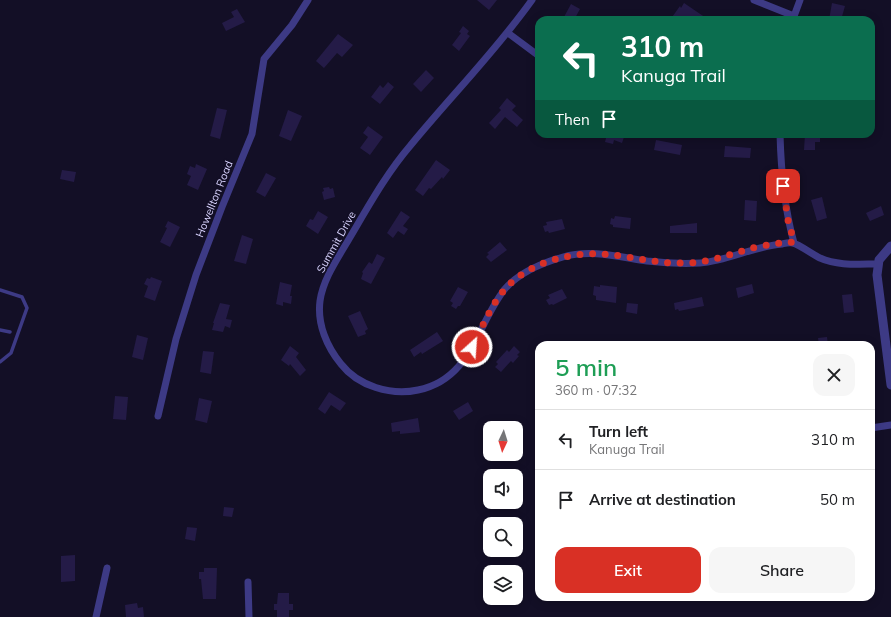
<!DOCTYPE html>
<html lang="en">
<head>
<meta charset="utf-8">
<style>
	:root { --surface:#fff; --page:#f6f6f6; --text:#202124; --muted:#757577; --line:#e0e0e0; --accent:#d93025 }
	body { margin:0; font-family:Mulish,sans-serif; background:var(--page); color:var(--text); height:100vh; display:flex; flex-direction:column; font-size:15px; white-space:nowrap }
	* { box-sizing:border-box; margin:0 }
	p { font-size:13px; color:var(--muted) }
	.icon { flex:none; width:22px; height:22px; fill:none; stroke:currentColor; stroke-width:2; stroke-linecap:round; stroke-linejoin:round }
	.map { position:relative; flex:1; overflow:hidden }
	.side { position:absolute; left:535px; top:341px; width:340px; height:260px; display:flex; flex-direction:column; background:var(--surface); border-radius:12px; box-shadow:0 2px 10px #0003 }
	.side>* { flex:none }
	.banner { position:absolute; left:535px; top:16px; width:340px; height:122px; border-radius:12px; box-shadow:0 2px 10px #0003; background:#0b6e4f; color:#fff; overflow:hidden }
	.needle { width:26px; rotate:184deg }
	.controls { position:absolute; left:483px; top:421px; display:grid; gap:8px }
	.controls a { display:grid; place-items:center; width:40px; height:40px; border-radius:8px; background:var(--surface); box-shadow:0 2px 10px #0003; font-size:20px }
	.pin { position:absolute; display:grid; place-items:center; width:34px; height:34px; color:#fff; margin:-17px; border-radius:8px; box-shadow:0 2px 6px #0006 }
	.me { position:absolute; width:44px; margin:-22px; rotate:26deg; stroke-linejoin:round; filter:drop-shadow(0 0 3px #0008) }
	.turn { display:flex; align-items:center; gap:14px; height:84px; padding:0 20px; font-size:18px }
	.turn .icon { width:52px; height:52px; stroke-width:2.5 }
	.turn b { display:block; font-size:28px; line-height:34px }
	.then { display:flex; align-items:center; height:38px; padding:0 20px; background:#0003; gap:8px; font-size:15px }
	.round { display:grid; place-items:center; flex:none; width:42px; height:42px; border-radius:12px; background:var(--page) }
	.head { display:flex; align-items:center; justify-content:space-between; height:68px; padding:0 20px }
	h1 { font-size:24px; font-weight:600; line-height:30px; color:#1e9e55 }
	.action { display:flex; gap:8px; margin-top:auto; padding:8px 20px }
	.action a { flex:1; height:46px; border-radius:12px; background:var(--accent); color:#fff; font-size:16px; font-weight:600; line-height:46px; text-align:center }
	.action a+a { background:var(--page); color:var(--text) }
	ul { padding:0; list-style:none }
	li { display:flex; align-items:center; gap:12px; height:60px; padding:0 20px; border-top:1px solid var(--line) }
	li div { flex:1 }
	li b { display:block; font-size:15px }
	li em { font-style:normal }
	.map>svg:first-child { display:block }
</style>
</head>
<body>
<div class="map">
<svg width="891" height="617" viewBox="0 0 891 617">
	<rect width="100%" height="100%" fill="#130f26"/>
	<!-- building -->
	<g fill="#241b47">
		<polygon points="477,0 497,0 489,10"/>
		<polygon points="684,3 709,20 670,20 680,6 681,8"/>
		<polygon points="832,3 845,6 841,20 829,20"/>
		<polygon points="571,4 580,9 574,20 564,20 565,18 564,17"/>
		<polygon points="237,9 245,22 226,31 222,23 234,17 231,12"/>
		<polygon points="463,26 469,31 467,34 470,36 459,51 452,45 461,33 459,32"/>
		<polygon points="338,34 353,45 342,57 337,53 324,68 316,61"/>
		<polygon points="426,70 434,78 421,92 413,84"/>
		<polygon points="388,82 394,87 380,104 371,97 380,85 383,88"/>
		<polygon points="507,98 516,106 512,110 523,120 517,127 505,117 495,129 489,123 501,110 499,108"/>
		<polygon points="217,108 227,110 220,139 210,136"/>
		<polygon points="288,110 302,116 291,141 279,136"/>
		<polygon points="368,126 383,137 370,155 360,148 368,137 363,133"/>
		<polygon points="598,134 625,134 622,143 614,140 613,144 605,142 606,138 597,136"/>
		<polygon points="805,134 820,135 820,142 815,142 815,150 804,150"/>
		<polygon points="656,140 682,145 680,155 654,150"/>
		<polygon points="725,146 751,148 750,158 724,157"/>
		<polygon points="436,160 450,170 443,179 442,177 431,189 429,188 423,196 415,190"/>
		<polygon points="196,164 207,169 198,190 187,185 191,176 187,174 190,166 195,168"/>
		<polygon points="62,170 76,172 74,182 60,179"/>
		<polygon points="266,173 276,178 265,197 256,192"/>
		<polygon points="329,187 330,189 333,188 335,197 324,200 322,192 324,191 323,188"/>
		<polygon points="822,197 827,218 817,221 811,200"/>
		<polygon points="745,200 757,201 756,221 744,220"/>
		<polygon points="881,206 884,215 870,221 866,213"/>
		<polygon points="318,211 328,217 318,234 306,226 310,219 313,220"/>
		<polygon points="401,211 410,217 403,226 408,229 404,235 398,231 393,238 387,233"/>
		<polygon points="615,216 631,218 630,229 613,227 613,225 610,224 611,218 614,219"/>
		<polygon points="562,219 565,229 549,233 548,231 545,232 543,226 547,225 546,222"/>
		<polygon points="168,221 180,227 170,247 160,242 167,228 165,227"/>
		<polygon points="697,223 697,233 670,233 670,226"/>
		<polygon points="242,235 253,239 246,264 234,261"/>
		<polygon points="500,242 507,250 491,262 486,257 489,254 487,253"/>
		<polygon points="377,254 385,258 371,284 361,279 363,273 362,272 369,262 372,264"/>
		<polygon points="151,277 162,281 155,301 144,297 148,286 144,284 147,278 150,279"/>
		<polygon points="280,282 292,285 290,296 292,296 291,304 283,302 283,306 276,304"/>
		<polygon points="752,284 754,293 738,298 736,288"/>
		<polygon points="600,285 617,287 616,303 596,300 596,296 593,295 594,286 600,287"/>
		<polygon points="458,287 468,292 460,306 458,306 456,309 451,306 453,303 450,301"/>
		<polygon points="562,289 567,298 553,305 552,304 549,305 546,300 550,298 548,295"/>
		<polygon points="852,294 854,312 844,313 842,295"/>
		<polygon points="702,297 704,306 679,311 678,309 675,310 674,303"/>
		<polygon points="220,303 230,305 226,319 232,320 230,328 225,326 223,332 212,330 214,323 213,323"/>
		<polygon points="627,303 638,304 637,314 626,312"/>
		<polygon points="360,311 368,329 365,331 366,334 358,337 348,316"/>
		<polygon points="437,332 443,341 422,354 421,352 414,357 410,350"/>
		<polygon points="137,335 148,338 143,360 132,357"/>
		<polygon points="827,337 828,345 819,345 818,338"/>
		<polygon points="290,346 299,353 296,357 306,370 300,376 290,364 289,366 281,360"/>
		<polygon points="514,346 520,352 517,355 519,356 513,363 511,361 501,372 495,367 498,364 496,362 507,350 509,352"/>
		<polygon points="203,351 214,352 211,374 200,372"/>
		<polygon points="329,392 346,403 340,411 331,405 325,414 318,409"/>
		<polygon points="115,396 128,397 126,420 113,419"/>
		<polygon points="199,398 212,401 207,423 195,420"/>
		<polygon points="468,402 473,411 459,420 453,411"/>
		<polygon points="418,418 420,432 400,434 400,431 392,432 391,423"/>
		<polygon points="224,507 234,508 232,517 223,516"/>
		<polygon points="187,527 197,528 195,541 185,539"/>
		<polygon points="75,555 75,581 61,582 61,556"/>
		<polygon points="204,568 217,568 216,599 203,599 201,579 199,579 199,572 204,572"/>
		<polygon points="278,593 289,593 289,604 293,604 293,610 289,610 289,617 277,617 277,610 274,610 274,604 277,604"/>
		<polygon points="137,603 138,608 143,607 144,617 126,617 125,605"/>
	</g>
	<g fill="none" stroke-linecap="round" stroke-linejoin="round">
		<!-- service -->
		<g stroke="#3d3a85" stroke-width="3.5">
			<polyline points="0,290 22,297 27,308 11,353 0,362"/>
			<polyline points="0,330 10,332"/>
		</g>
		<!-- minor -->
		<g stroke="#3d3a85" stroke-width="7">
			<path d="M 532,0 C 495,52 450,97 410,146 C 386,174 368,207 349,239 C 338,258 323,279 320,301 C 317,324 327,347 341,364 C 358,386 391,396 418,390 C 471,379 476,327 504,290 C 519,272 542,263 563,257 C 591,249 619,257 647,261 C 664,263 683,264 700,263 C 728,261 754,246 782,244 C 786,243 789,242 793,243 C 798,244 814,255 820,258 C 838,266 858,264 878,264"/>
			<polyline points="754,0 794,16"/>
			<polyline points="793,19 800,0"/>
			<polyline points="508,33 539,56"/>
			<path d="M 780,134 C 781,171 784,207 794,243"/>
			<polyline points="158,416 176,339 196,275 222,207 252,134 264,59 292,25 308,0"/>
			<polyline points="871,428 891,425"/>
			<polyline points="248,582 249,617"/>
			<polyline points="96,617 107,568"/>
		</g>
		<!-- tertiary -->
		<polyline stroke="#3d3a85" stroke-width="9" points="891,246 879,260 877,275 891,385"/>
	</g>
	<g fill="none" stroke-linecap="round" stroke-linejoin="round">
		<!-- route -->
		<path stroke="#d93025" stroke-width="7" stroke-dasharray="0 12.6" d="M 472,347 C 482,328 491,305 505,289 C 528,263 569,252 603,254 C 630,256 656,264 684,263 C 716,263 737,250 767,245 C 776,243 785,243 794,242 L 788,220 L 783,186"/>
	</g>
	<g text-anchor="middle" stroke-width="3.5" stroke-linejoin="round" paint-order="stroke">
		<!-- street labels -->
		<g font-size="11" fill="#d9d4ff" stroke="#130f26">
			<text transform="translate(214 199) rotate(-68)" y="4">Howellton Road</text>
			<text transform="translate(336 242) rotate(-61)" y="4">Summit Drive</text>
		</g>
	</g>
</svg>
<div class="controls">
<a><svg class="needle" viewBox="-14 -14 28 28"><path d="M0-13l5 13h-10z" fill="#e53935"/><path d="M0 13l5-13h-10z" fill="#757577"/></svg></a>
<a><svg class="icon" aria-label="sound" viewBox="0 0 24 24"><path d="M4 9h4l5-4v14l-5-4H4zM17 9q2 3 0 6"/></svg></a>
<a><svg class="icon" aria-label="search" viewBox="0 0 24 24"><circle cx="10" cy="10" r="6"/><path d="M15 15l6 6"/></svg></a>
<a><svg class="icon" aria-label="layers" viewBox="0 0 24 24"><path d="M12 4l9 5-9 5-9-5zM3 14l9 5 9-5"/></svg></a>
</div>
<div class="pin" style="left:783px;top:186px;background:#d93025"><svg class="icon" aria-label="arrive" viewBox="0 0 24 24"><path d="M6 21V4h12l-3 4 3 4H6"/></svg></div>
<svg class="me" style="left:472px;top:347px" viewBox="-20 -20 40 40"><circle r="17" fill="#d93025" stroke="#fff" stroke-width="3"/><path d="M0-11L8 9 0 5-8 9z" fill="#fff"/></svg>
<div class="banner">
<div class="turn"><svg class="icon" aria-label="left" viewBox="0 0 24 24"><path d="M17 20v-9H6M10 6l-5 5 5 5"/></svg><div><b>310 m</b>Kanuga Trail</div></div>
<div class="then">Then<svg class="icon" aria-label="arrive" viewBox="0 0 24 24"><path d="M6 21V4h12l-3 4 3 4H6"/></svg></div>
</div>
<section class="side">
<div class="head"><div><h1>5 min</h1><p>360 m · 07:32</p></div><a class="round"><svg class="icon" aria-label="close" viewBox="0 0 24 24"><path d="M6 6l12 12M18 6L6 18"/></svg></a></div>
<ul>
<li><svg class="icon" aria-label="left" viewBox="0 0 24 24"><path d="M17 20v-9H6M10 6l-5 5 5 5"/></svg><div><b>Turn left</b><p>Kanuga Trail</p></div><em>310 m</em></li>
<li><svg class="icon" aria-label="arrive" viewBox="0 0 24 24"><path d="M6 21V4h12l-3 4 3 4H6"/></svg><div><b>Arrive at destination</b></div><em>50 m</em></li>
</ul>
<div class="action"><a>Exit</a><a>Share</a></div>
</section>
</div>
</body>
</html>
